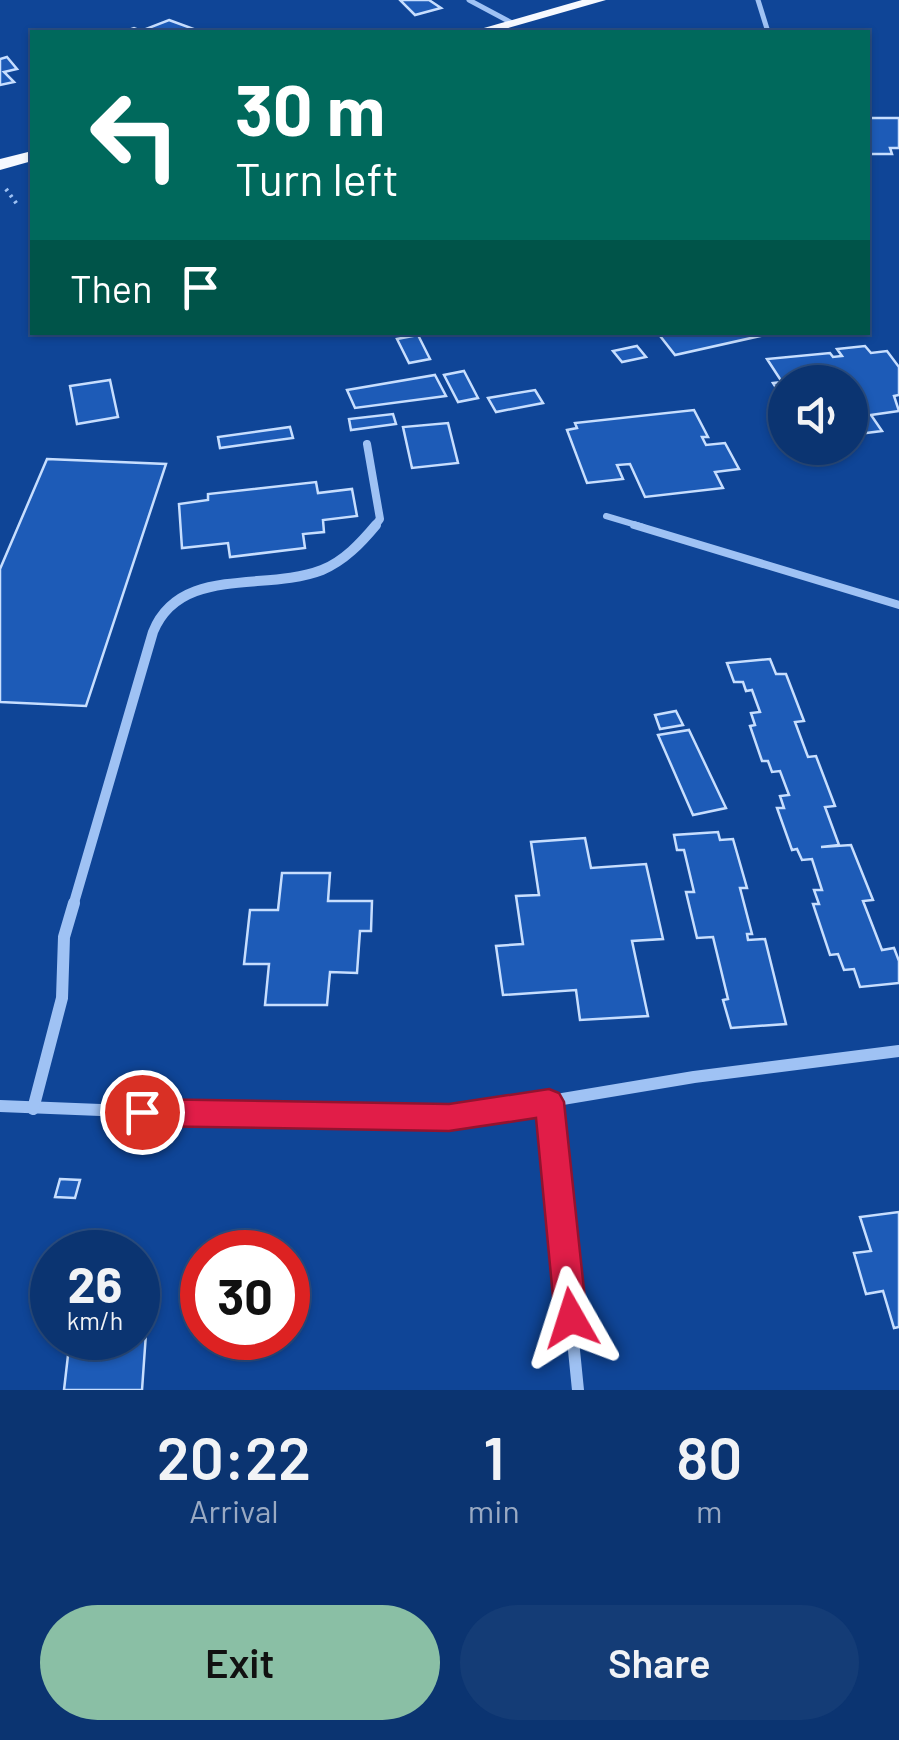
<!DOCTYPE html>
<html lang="en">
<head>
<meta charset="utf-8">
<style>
	:root { --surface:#0b3471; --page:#143c76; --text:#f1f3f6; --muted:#9aaac3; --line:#2b4f84; --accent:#8abfa5 }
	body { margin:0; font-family:Barlow,sans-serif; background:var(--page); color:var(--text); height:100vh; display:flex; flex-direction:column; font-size:38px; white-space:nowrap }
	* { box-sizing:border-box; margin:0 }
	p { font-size:32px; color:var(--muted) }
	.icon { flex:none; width:55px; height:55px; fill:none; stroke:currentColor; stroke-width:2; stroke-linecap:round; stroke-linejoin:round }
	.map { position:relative; height:1390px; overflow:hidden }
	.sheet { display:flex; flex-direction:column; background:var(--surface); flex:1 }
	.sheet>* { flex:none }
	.hud { position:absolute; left:30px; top:30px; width:840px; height:305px; border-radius:0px; box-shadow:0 2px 8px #0004,0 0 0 2px var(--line); background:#00695c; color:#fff; overflow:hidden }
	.buttons { position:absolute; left:768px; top:365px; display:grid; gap:20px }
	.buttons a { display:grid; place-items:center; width:100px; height:100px; border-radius:50%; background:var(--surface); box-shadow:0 2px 8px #0004,0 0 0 2px var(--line); font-size:50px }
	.speed { position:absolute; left:30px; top:1230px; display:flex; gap:20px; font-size:50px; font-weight:700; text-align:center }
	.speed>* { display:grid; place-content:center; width:130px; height:130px; border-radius:50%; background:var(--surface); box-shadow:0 2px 8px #0004,0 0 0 2px var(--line); line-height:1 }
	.speed small { font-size:25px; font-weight:400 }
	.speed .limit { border:15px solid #d22; background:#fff; color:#111 }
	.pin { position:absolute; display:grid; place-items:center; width:85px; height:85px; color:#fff; margin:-42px; border:5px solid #fff; border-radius:50%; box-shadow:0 2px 10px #0007 }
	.me { position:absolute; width:110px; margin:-55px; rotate:354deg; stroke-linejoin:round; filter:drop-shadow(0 0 8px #0008) }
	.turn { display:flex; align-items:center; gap:35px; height:210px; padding:0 40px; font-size:45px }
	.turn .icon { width:130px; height:130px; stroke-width:2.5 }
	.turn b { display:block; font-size:70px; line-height:85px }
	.then { display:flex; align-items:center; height:95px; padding:0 40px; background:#0003; gap:20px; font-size:38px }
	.eta { display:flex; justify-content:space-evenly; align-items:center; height:170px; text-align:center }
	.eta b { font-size:60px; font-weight:600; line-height:70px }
	.primary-button { display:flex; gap:20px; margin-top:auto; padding:20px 40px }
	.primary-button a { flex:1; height:115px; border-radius:60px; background:var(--accent); color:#111; font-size:40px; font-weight:600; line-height:115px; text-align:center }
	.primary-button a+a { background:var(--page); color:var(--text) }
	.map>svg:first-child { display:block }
</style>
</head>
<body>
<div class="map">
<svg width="899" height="1390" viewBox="0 0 899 1390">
	<rect width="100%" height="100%" fill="#0f4597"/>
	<!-- building -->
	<g fill="#1d5bb7" stroke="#c7defe" stroke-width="2.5">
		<polygon points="400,0 429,0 441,8 415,15"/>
		<polygon points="169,20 191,28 181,32 123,32 134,28 141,31"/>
		<polygon points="7,57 17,69 4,72 14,82 0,85 0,59"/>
		<polygon points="868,118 899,118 899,148 890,148 892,154 868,154"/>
		<polygon points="657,332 778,332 675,355"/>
		<polygon points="418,335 430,359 409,363 397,339"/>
		<polygon points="637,346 646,357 622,362 613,351"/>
		<polygon points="865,346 871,353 887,351 899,367 899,395 894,396 899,411 871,415 882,431 850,435 850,382 785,382 782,397 773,383 782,382 767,359 830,353 833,357 842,356 837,349"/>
		<polygon points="464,371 478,398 458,402 444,375"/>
		<polygon points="435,375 446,396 355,408 347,390"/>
		<polygon points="110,380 118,417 77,424 70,386"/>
		<polygon points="535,390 543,403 496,412 488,398"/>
		<polygon points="694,410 708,437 702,437 706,445 725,443 739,469 715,472 723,488 645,497 630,464 617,465 623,479 587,483 567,430 577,428 575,423"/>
		<polygon points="393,414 396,424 351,430 349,419"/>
		<polygon points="448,423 458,463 412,468 403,427"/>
		<polygon points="290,427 293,438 220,448 218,437"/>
		<polygon points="47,459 166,464 86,706 0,702 0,569"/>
		<polygon points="316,482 318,493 352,489 357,516 323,520 324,532 303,534 305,548 230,557 228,543 182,548 179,504 208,500 208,494"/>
		<polygon points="770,659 776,674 786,674 804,721 795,722 808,757 816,756 835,806 825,807 839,845 821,847 851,845 873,900 863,901 882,950 894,948 899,961 899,983 860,987 854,969 844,970 838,954 830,955 813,904 819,904 814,890 822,890 812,859 802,860 797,849 792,850 777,808 784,808 780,796 789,795 780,771 772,772 768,761 762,761 750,726 755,725 751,713 760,712 752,690 746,691 743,682 734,682 727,663"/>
		<polygon points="676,711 683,725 660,729 655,715"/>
		<polygon points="689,730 726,808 693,815 658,735"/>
		<polygon points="718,832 720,840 733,839 747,888 740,888 752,934 747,934 748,940 765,939 786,1024 731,1028 723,1000 728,999 713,937 697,938 686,892 694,892 684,850 677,850 674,835"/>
		<polygon points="585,838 591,868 646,864 663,939 632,941 648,1016 580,1020 576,990 503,995 496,946 523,944 516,896 539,895 531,842"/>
		<polygon points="282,873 330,873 328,901 372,901 371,931 360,931 357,973 330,972 327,1005 265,1005 269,964 244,964 250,910 278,910"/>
		<polygon points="60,1179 80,1180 75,1198 55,1197"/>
		<polygon points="899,1212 899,1327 894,1328 883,1291 866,1294 854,1253 871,1251 860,1217"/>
		<polygon points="147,1319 142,1390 64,1390 70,1338 138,1338 138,1320"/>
	</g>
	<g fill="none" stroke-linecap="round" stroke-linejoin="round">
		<!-- path -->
		<polyline stroke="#9fc2f4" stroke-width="4" stroke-dasharray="2.5 5" stroke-linecap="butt" points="6,189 19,207"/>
		<!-- service-far2 -->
		<g stroke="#9fc2f4" stroke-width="5">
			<polyline points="469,0 512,23"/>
			<polyline points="758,0 768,32"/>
		</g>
		<!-- service-far1 -->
		<polyline stroke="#9fc2f4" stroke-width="6" points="606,516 643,527"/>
		<!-- service -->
		<polyline stroke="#9fc2f4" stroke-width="8" points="634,525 899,605"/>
		<!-- minor-far2 -->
		<polyline stroke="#9fc2f4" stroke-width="8" points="367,444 380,519 374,527"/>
		<!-- minor-far1 -->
		<path stroke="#9fc2f4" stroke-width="10" d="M 73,906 L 153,632 C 180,565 265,592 322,570 C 344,561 361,543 376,525"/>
		<!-- minor -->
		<g stroke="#9fc2f4" stroke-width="12">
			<polyline points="549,1102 578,1390"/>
			<polyline points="0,1106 251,1116 449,1118 694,1077 899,1051"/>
			<polyline points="33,1109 62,998 64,937 74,903"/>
		</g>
		<!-- trunk -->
		<g fill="#f6f9ff" fill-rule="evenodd">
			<polygon points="582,0 606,0 494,32 470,32"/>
			<polygon points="32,151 32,161 0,170 0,159"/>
		</g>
	</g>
	<!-- route -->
	<polygon fill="#e11d48" stroke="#92132f" stroke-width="2.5" points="549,1089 559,1093 564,1102 587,1318 582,1329 571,1334 559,1329 555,1318 536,1118 449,1131 142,1126 132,1122 127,1112 132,1103 142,1099 449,1104"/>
</svg>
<div class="buttons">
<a><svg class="icon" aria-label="sound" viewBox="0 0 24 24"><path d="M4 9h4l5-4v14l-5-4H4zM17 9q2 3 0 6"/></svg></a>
</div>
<div class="speed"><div>26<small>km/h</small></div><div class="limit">30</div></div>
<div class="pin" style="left:142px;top:1112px;background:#d93025"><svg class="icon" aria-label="arrive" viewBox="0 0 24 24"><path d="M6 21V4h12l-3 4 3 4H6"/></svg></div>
<svg class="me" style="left:571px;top:1318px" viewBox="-20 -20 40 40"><path d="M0-17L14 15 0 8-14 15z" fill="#e11d48" stroke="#fff" stroke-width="4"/></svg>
<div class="hud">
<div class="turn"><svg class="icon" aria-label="left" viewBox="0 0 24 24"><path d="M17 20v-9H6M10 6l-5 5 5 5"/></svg><div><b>30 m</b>Turn left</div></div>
<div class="then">Then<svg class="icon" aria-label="arrive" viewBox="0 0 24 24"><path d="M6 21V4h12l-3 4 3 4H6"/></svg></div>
</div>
</div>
<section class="sheet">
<div class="eta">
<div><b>20:22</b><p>Arrival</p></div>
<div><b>1</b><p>min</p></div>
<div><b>80</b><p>m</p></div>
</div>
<div class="primary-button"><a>Exit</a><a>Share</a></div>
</section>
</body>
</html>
